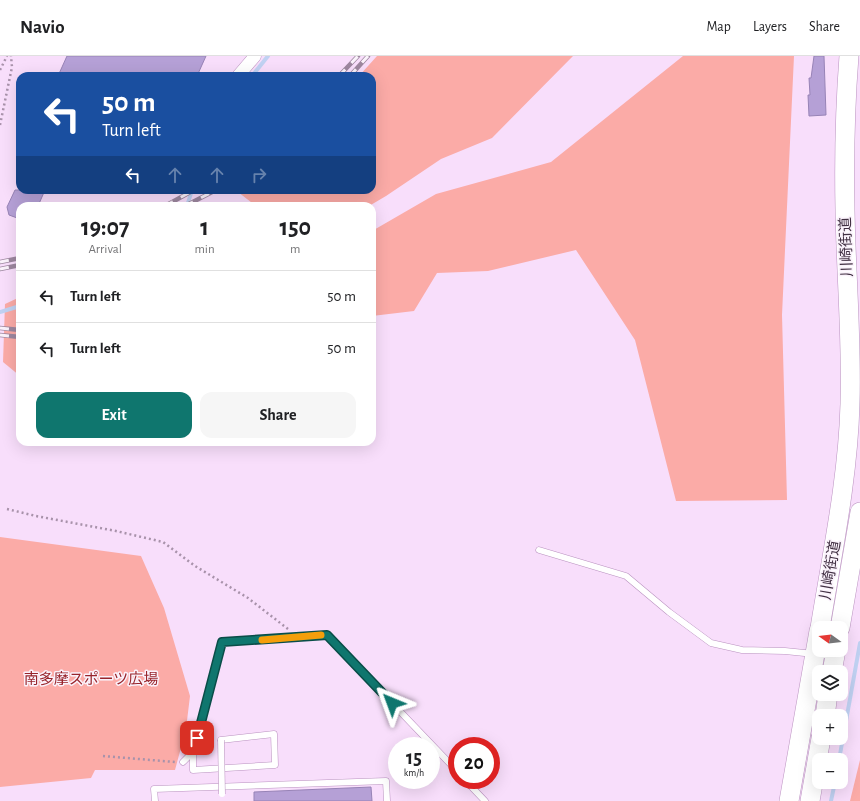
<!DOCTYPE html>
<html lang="en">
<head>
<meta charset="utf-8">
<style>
	:root { --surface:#fff; --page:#f6f6f6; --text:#202124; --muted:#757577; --line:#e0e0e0; --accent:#0f766e }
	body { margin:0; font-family:"Alegreya Sans","Noto Sans JP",sans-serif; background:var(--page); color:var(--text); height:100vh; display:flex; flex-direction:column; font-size:15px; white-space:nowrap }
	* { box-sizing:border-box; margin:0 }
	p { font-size:13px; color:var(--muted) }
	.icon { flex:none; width:22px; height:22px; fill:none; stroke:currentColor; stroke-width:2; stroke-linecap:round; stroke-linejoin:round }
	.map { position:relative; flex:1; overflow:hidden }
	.drawer { position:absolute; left:16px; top:146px; width:360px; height:244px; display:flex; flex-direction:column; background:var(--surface); border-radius:12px; box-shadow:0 4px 16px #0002 }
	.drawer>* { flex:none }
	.guide { position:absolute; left:16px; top:16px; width:360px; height:122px; border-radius:12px; box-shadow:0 4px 16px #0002; background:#1a4fa0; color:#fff; overflow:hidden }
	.needle { width:26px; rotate:285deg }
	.buttons { position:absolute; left:812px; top:565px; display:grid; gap:8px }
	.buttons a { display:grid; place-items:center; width:36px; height:36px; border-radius:8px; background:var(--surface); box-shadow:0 4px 16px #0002; font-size:20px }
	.speed { position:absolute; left:388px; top:681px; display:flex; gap:8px; font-size:20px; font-weight:700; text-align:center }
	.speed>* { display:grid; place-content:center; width:52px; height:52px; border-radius:50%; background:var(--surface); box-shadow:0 4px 16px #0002; line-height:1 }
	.speed small { font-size:10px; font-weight:400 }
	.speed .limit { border:6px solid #d22; background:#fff; color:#111 }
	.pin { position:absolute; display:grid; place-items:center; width:34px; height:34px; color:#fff; margin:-17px; border-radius:8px; box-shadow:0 2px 6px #0006 }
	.me { position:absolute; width:44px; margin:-22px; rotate:316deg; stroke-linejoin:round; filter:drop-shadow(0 0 3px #0008) }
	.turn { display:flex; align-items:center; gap:14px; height:84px; padding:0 20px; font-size:18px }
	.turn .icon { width:52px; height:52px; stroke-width:2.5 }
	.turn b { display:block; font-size:28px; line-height:34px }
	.lanes { display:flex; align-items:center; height:38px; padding:0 20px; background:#0003; justify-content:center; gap:20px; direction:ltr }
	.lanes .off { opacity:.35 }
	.eta { display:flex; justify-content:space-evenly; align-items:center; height:68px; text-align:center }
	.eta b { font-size:24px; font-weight:600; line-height:28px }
	.primary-button { display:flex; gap:8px; margin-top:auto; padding:8px 20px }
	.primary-button a { flex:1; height:46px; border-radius:12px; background:var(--accent); color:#fff; font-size:16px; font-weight:600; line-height:46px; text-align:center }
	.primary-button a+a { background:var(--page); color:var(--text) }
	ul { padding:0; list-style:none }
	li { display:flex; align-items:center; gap:12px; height:52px; padding:0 20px; border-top:1px solid var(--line) }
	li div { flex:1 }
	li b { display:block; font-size:15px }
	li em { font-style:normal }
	header { display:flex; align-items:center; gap:24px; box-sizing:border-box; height:56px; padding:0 20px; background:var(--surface); border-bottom:1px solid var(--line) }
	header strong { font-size:19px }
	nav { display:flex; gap:22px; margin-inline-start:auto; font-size:14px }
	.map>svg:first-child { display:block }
</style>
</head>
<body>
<header>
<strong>Navio</strong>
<nav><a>Map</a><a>Layers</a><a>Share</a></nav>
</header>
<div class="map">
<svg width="860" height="745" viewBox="0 0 860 745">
	<rect width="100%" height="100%" fill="#f8defb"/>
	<!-- green -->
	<g fill="#fbaba7">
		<polygon points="377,0 573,0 492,82 441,103 386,140 369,150 256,150 238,136 240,134 372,134 372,20 359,20"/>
		<polygon points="683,0 794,0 782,259 787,444 676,445 635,284 576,194 488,215 437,217 414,255 372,260 372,175 436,138 551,106"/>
		<polygon points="20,241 20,320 3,306 5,248"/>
		<polygon points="0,481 141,500 164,552 190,640 186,673 175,714 95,714 91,722 0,731"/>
		<polygon points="860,704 860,745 850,745"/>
	</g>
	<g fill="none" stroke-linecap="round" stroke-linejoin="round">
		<!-- stream -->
		<g stroke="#c0d1f2" stroke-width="4">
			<polyline points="252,20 268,0"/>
			<polyline points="187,150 192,134"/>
			<polyline points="0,256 20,250"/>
			<polyline points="839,704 860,587"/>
			<polyline points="831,745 835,726"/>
		</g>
	</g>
	<!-- building -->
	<g fill="#b5a0d6" stroke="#9783b6">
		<polygon points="67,0 206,0 197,20 58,20"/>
		<polygon points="814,0 824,0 826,59 809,60 808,39 810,39 809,22 811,22"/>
		<polygon points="15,134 45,134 38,150 20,150 20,163 9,159 7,151"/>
		<polygon points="371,731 372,745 254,745 254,736"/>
	</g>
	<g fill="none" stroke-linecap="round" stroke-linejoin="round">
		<!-- service casing -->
		<g stroke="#ba92c0" stroke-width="7">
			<g id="service">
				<polyline points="539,494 626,520 669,556 711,587 742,594 785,595 834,600"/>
				<polyline points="193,696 193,714 275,709 274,678 221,684"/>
				<polyline points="183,706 193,696 222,586 327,579 457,715"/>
				<polyline points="465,724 485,745"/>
				<polyline points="155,745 154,733 386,725 387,745"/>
			</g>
		</g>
		<!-- minor casing -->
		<g stroke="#ba92c0" stroke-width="13">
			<polyline id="minor" points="238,20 255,0"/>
		</g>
		<!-- primary casing -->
		<g stroke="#ba92c0" stroke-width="20">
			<g id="primary">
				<path d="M 820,572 C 832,498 848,423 850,348 C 852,283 846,219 845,154 C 844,103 845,51 849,0"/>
				<polyline points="840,572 860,456"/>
				<polyline points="832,616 836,594"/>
				<polyline points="825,660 828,638"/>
				<polyline points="789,745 819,575"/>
				<polyline points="810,745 821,682"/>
			</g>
		</g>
		<!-- path -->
		<g stroke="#a892aa" stroke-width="2.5" stroke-dasharray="2 3" stroke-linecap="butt">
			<polyline points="0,14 7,0"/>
			<polyline points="0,69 12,11 11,0"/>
			<polyline points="7,453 36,460 116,475 163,486 195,510 248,542 288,573"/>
			<polyline points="103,700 175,706"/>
		</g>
		<!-- service -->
		<use href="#service" stroke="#fff" stroke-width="6"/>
		<!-- minor -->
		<use href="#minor" stroke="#fff" stroke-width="12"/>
		<!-- primary -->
		<use href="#primary" stroke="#fff" stroke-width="19"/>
		<!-- rail casing -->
		<g stroke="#9d879f" stroke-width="4.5">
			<g id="rail">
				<polyline points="339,20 358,0"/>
				<polyline points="350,20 368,0"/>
				<polyline points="165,150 194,134"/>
				<polyline points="185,150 216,134"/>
				<polyline points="0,206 20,202"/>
				<polyline points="0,213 20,209"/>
				<polyline points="0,272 20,274"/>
				<polyline points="0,279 20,281"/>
			</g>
		</g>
		<!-- rail -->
		<use href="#rail" stroke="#faf2fb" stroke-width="3" stroke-dasharray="9" stroke-linecap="butt"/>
		<!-- service-bridge casing -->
		<g stroke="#ba92c0" stroke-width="7" stroke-linecap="butt">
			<polyline id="service-bridge" points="221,684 222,738"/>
		</g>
		<!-- service-bridge -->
		<use href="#service-bridge" stroke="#fff" stroke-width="6"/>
	</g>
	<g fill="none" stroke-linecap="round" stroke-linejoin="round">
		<!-- route casing -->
		<g stroke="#0a4d48" stroke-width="10">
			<polyline id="route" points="197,682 222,586 327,579 392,647"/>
		</g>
		<!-- route -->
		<use href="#route" stroke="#0f766e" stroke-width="7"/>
		<!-- slow -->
		<polyline stroke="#f59e0b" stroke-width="7" points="262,584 321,579"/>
	</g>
	<g text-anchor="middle" stroke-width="3" stroke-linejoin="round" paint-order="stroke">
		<!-- street labels -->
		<g font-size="15" fill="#402f42" stroke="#faf2fb">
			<text transform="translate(846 191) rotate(-92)" y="5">川崎街道</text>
			<text transform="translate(830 514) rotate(-80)" y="5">川崎街道</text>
		</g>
		<!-- park labels -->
		<g font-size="15" fill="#98242b" stroke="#faf2fb">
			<text x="91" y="628">南多摩スポーツ広場</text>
		</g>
	</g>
</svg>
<div class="buttons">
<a><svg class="needle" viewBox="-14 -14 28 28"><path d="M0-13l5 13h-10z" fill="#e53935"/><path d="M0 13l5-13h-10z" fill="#757577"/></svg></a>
<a><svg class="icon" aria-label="layers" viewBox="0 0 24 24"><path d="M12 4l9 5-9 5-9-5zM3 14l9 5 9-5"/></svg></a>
<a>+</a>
<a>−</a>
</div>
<div class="speed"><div>15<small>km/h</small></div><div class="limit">20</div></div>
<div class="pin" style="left:197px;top:682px;background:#d93025"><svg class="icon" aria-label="arrive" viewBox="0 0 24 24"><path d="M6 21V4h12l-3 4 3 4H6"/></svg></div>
<svg class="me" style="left:392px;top:647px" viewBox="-20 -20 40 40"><path d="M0-17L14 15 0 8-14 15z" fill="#0f766e" stroke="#fff" stroke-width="4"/></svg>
<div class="guide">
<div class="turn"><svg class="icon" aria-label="left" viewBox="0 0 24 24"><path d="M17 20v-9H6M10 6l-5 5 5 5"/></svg><div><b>50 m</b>Turn left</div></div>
<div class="lanes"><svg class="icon" aria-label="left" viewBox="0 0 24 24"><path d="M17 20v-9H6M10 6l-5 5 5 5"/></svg><svg class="icon off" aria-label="ahead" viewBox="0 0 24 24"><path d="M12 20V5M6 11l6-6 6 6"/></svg><svg class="icon off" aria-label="ahead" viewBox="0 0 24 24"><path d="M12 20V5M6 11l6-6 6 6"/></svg><svg class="icon off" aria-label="right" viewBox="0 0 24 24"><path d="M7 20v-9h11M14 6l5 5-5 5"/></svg></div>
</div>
<section class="drawer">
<div class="eta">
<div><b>19:07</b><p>Arrival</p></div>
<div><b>1</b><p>min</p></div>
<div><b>150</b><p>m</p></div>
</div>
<ul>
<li><svg class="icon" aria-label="left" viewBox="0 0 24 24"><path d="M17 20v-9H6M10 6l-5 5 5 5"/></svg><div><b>Turn left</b></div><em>50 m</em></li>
<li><svg class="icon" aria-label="left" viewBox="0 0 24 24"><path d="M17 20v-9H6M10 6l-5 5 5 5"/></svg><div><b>Turn left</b></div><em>50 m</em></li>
</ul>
<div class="primary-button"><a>Exit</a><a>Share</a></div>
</section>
</div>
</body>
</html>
